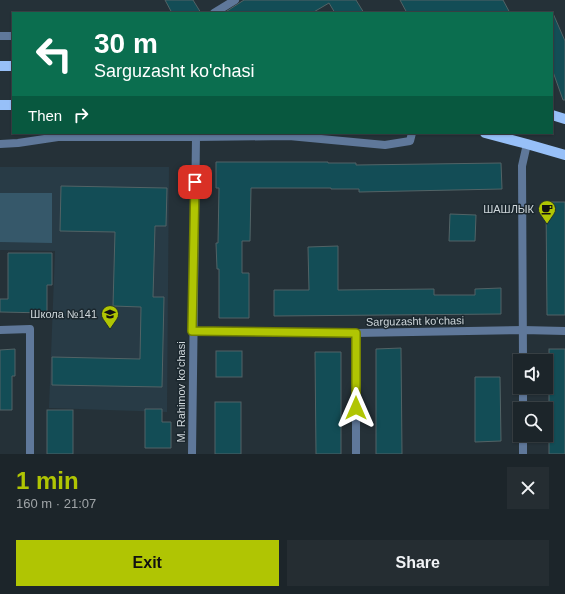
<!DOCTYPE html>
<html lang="en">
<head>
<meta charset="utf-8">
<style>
	:root { --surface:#1c252a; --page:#252d32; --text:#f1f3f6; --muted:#a0a5a8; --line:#3a4247; --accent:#b0c503 }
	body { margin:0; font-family:Arial,sans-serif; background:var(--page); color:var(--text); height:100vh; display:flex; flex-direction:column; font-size:15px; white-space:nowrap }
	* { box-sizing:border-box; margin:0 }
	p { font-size:13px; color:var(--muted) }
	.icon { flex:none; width:22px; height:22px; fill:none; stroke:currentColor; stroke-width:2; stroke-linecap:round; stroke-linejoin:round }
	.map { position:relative; height:454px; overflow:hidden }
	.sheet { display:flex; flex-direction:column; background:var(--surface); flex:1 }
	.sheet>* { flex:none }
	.banner { position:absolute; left:12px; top:12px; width:541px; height:122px; border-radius:0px; box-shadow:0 1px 3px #0004,0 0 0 1px var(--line); background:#0b6e4f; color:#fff; overflow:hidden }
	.buttons { position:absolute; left:513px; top:354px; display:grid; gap:8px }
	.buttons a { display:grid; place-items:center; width:40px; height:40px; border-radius:0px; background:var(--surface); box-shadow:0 1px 3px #0004,0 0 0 1px var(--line); font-size:20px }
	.pin { position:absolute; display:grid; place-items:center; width:34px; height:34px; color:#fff; margin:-17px; border-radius:8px; box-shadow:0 2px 6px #0006 }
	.me { position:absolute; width:44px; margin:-22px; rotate:0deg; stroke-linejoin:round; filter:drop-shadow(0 0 3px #0008) }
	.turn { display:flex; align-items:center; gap:14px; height:84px; padding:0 16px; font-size:18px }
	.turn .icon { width:52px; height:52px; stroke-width:2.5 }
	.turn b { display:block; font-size:28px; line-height:34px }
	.then { display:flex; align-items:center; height:38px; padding:0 16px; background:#0003; gap:8px; font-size:15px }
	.round { display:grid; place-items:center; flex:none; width:42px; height:42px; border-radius:0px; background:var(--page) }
	.overview { display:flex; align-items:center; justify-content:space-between; height:68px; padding:0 16px }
	h1 { font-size:24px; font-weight:800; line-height:30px; color:var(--accent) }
	.cta { display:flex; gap:8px; margin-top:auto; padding:8px 16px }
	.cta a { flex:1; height:46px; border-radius:0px; background:var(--accent); color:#111; font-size:16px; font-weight:800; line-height:46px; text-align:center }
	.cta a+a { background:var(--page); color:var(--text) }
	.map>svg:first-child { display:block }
</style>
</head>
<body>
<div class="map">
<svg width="565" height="454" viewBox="0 0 565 454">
	<rect width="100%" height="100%" fill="#253138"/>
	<!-- built -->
	<polygon fill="#283b46" points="0,167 169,167 167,412 49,408 55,251 0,250"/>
	<!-- green -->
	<polygon fill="#36586a" points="0,193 52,193 52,243 0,242"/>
	<!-- building -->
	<g fill="#134d56" stroke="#526366">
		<polygon points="165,0 193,0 201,13 172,13"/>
		<polygon points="244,0 356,0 364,13 335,13 329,3 312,13 224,13"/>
		<polygon points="400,0 503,0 510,13 407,13"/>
		<polygon points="552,11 565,41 565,100 563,100 552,69"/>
		<polygon points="216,162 328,162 328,163 356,163 356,165 501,163 502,189 359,192 359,189 331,189 331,188 251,188 250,241 242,241 242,273 249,273 249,318 219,318 219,269 217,269 216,243 218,243 219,188 216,188"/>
		<polygon points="61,186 167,188 166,226 155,226 153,297 164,297 162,387 52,385 52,357 140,359 141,307 113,306 115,232 60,231"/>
		<polygon points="546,202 565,202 565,315 547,315"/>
		<polygon points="450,214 476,215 475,241 449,241"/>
		<polygon points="338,246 338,290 434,289 434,295 475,295 475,289 501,288 501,314 274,316 274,290 309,290 308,247"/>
		<polygon points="8,253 52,253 52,285 47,285 47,313 0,312 0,299 8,299"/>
		<polygon points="401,348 402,454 376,454 376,349"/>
		<polygon points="15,349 15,376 12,376 12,410 0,410 0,350"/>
		<rect x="549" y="349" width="16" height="105"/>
		<rect x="216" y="351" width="26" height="26"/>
		<polygon points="315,352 341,352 341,454 316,454"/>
		<polygon points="475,377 500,377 501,441 475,442"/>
		<rect x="215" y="402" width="26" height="52"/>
		<polygon points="145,409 162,409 162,422 171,422 171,448 145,448"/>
		<rect x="47" y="410" width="26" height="44"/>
	</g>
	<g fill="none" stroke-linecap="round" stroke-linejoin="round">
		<!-- service -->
		<g stroke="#5f789a" stroke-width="8">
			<polyline points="0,36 13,36"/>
			<polyline points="0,144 18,143 58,137 196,137 289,136 385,145 410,141 412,133"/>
		</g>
		<!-- minor -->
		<g stroke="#5f789a" stroke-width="8">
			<polyline points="214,13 235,0"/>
			<polyline points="0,330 30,329 30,454"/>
			<polyline points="192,331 356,333 523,330 565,331"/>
			<polyline points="356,333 356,454"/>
			<polyline points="523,361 522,166 527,144"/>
			<polyline points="523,387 523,409"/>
			<polyline points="523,435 523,454"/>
			<polyline points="192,454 196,137"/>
		</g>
		<!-- primary -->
		<g stroke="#97c0f8" stroke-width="10">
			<polyline points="0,66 13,66"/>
			<polyline points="0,105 13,105"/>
			<polyline points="552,115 565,119"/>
			<polyline points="485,133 527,144 565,155"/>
		</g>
	</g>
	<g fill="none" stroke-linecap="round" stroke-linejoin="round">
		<!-- route casing -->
		<g stroke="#728002" stroke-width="10">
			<polyline id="route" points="195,182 192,331 356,333 356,408"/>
		</g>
		<!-- route -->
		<use href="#route" stroke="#b0c503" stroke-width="7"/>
	</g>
	<!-- icons -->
	<defs>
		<g id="cafe-pin" transform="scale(0.9)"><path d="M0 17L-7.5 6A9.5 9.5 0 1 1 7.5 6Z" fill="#b0c503" stroke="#1b272e"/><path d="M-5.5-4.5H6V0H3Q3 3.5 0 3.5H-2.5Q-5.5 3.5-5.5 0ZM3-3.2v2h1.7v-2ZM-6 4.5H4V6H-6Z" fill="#111"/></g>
		<g id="school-pin" transform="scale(0.9)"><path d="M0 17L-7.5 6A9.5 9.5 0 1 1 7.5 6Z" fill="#b0c503" stroke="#1b272e"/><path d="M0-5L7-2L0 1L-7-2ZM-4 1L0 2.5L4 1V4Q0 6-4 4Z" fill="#111"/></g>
	</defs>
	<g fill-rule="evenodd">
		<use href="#cafe-pin" x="547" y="209"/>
		<use href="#school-pin" x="110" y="314"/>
	</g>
	<g text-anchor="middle" stroke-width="3" stroke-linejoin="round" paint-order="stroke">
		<!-- poi labels -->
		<g font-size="11" fill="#cfd7db" stroke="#1b272e" text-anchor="end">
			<text x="534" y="213">ШАШЛЫК</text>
			<text x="97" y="318">Школа №141</text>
		</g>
		<!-- street labels -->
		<g font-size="11" fill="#cfd7db" stroke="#1b272e">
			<text transform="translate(415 321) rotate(-1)" y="4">Sarguzasht ko'chasi</text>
			<text transform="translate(181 392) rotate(-90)" y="4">M. Rahimov ko'chasi</text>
		</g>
	</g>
</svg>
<div class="buttons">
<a><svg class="icon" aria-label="sound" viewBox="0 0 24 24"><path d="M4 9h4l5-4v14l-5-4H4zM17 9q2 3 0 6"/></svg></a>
<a><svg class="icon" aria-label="search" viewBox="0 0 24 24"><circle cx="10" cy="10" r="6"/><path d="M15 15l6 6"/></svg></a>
</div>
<div class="pin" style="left:195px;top:182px;background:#d93025"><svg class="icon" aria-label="arrive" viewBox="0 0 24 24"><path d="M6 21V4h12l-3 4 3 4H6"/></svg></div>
<svg class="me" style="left:356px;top:408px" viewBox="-20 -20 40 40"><path d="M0-17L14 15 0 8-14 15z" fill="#b0c503" stroke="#fff" stroke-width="4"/></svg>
<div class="banner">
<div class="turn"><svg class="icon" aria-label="left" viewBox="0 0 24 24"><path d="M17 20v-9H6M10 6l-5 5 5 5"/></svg><div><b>30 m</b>Sarguzasht ko'chasi</div></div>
<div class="then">Then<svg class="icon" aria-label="right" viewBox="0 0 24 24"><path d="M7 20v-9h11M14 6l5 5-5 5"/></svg></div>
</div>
</div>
<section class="sheet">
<div class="overview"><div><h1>1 min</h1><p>160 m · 21:07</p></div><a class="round"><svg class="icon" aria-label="close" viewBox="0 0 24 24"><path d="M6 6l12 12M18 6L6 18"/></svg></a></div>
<div class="cta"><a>Exit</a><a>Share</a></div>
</section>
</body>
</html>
